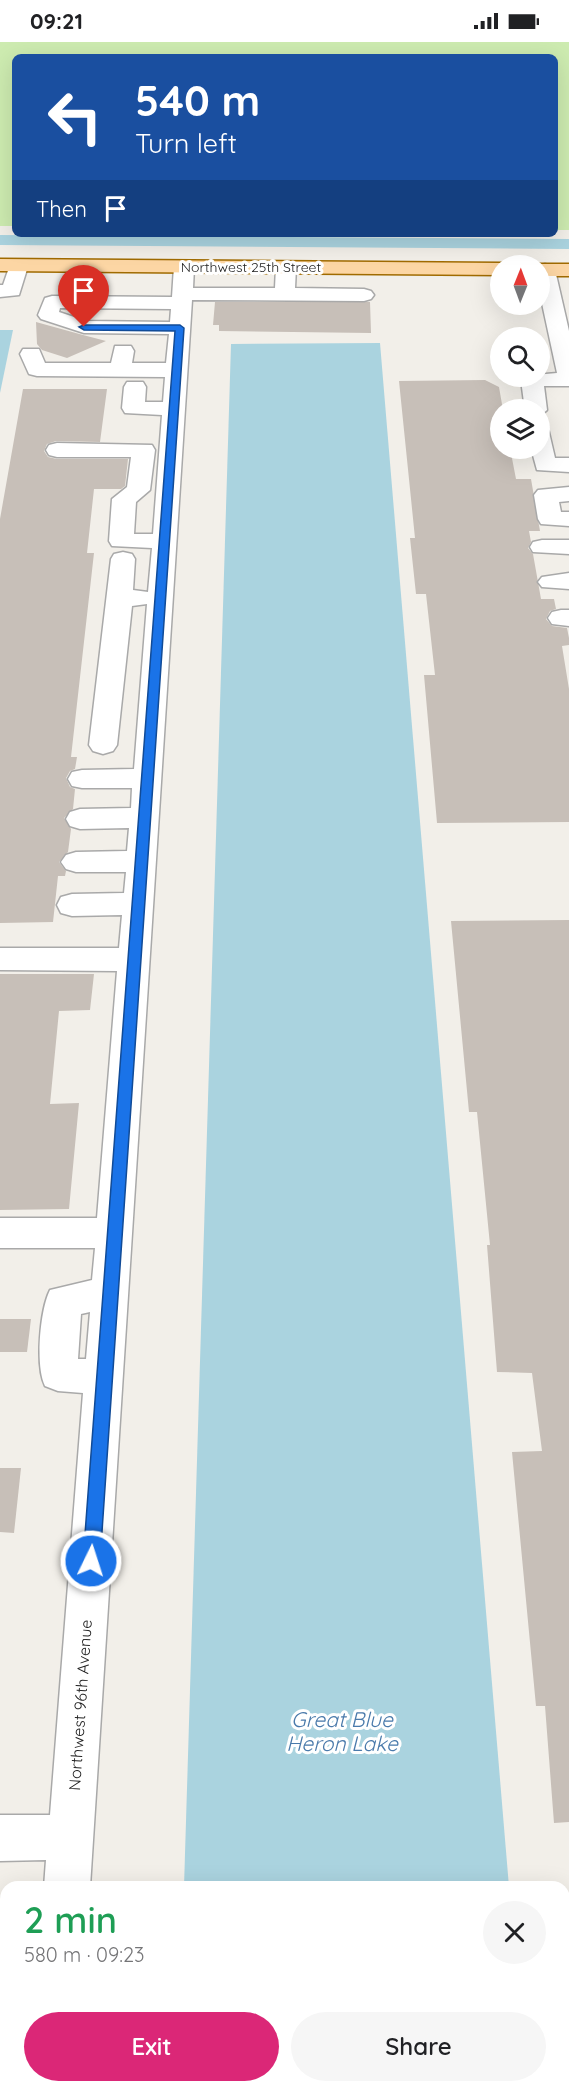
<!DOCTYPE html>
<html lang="en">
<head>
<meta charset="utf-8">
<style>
	:root { --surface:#fff; --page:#f6f6f6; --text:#202124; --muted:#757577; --accent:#db2777 }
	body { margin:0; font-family:Quicksand,sans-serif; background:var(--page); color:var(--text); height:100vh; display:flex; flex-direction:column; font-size:22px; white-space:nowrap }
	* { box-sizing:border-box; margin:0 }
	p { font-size:20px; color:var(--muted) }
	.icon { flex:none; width:33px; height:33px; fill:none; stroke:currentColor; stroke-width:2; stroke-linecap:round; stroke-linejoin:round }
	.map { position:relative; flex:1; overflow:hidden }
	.details { position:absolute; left:0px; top:1839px; width:570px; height:212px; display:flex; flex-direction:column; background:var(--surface); border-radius:18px 18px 0 0; box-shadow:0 6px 24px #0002 }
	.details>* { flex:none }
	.guide { position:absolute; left:12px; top:12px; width:546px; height:183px; border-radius:9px; box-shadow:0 6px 24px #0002; background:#1a4fa0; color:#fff; overflow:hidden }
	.needle { width:39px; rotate:1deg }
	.tools { position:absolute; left:490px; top:213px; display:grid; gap:12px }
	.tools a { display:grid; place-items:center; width:60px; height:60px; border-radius:50%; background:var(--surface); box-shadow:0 6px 24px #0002; font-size:30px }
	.pin { position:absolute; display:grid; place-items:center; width:51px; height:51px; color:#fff; margin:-62px -26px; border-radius:50% 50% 50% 0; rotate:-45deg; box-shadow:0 0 6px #0007 }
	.pin .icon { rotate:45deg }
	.me { position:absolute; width:66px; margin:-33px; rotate:4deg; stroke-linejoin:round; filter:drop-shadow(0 0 4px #0008) }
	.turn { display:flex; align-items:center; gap:21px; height:126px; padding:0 24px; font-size:27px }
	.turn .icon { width:78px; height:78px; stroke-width:2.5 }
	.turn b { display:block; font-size:42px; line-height:51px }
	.then { display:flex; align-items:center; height:57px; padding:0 24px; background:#0003; gap:12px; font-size:22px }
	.round { display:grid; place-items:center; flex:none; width:63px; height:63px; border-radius:32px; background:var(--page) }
	.overview { display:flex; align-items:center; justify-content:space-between; height:102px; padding:0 24px }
	h1 { font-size:36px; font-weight:600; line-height:45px; color:#1e9e55 }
	.primary-button { display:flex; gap:12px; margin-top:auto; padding:12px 24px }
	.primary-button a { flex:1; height:69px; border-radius:36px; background:var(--accent); color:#fff; font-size:24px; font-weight:600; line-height:69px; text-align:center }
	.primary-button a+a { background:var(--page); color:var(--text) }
	.status { display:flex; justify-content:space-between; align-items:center; height:42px; padding:0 30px; background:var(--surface); direction:ltr }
	.status svg { height:16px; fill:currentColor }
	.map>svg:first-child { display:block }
</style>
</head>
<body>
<div class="status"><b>09:21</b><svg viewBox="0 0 49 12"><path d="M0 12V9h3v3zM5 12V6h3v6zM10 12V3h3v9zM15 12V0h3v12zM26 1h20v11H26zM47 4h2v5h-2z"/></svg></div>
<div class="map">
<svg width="569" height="2050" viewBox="0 0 569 2050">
	<rect width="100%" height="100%" fill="#f2efe9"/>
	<!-- grass -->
	<polygon fill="#cdebb0" points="0,0 569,0 569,188 555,188 555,15 15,15 15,184 0,184"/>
	<!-- water -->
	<g fill="#aad3df">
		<polygon points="0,288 13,288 0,351"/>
		<polygon points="380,301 509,1845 184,1845 231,302"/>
		<polygon points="178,2045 526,2044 526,2050 178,2050"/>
	</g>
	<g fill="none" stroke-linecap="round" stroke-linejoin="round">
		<!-- canal -->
		<polygon fill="#aad3df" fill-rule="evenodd" points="0,193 569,197 569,207 0,203"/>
	</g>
	<!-- building -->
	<g fill="#c7bfb8">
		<polygon points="215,260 370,260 371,291 219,289 219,283 213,283"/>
		<polygon points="36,280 83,293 106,299 67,316 42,308 37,302"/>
		<polygon points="485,338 499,345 503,368 501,368 501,406 510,406 516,437 531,437 540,489 529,489 531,500 528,506 533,512 541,557 554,557 556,567 550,569 546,577 552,584 567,586 569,596 569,603 562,604 569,647 569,780 437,781 424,633 435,633 426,552 416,552 410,496 415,496 399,339"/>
		<polygon points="23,347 107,347 100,400 56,399 47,402 44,409 48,415 57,417 128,417 125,444 121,447 94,447 87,511 94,511 71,715 77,715 75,727 70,729 66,736 70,745 75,747 73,767 64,776 71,787 68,810 59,820 66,829 65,834 58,834 53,880 0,881 0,477"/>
		<polygon points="569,878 569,1780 554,1781 545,1664 536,1664 512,1410 542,1409 532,1331 497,1330 487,1203 490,1203 477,1070 469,1070 451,879"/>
		<polygon points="0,932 94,932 90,968 59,969 50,1062 79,1061 69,1167 0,1168"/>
		<polygon points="0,1277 31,1277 27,1310 0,1310"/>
		<polygon points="0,1426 21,1426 14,1491 0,1490"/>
	</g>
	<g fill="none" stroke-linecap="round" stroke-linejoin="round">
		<!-- minor casing -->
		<g stroke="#a9a9a9" stroke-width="3">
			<g id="minor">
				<polygon points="18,218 25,220 28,224 19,253 0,255 0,243 3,243 11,220"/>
				<path d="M 184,219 L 191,221 L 194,225 L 193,246 L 275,246 L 276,225 L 279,221 L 293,221 L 296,225 L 295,246 L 364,247 L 371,249 L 374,253 L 371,257 L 364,259 L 192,258 L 90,1845 L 44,1845 L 46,1818 L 0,1819 L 0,1773 L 50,1773 L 83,1351 L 58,1349 L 45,1344 C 35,1324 40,1268 50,1248 L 92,1238 L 95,1206 L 0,1206 L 0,1176 L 97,1176 L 117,929 L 0,928 L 0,906 L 119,906 L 122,873 L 72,874 L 61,871 L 57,863 L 61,855 L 72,852 L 124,851 L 126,830 L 76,830 L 66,827 L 61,820 L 66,813 L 76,810 L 127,809 L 129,786 L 80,787 L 70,784 L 66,777 L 70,770 L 80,767 L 131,766 L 132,746 L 82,746 L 72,744 L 68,737 L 72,730 L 82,728 L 134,727 L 147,562 L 132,564 L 117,703 L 113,709 L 103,712 L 93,709 L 89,703 L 111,517 L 114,512 L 123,510 L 132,512 L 135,517 L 133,548 L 148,550 L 152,506 L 112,504 L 109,499 L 112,457 L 127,445 L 131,415 L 57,415 L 49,413 L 46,408 L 49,403 L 57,401 L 152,403 L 155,408 L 150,448 L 136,460 L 134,492 L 153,492 L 162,373 L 125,371 L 122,366 L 124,345 L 127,340 L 143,340 L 146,345 L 145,360 L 163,360 L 165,335 L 37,334 L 29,332 L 20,312 L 23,307 L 39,307 L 45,321 L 111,321 L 115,304 L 131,304 L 134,309 L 132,321 L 166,321 L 169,292 L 84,291 L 41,277 L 38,273 L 45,256 L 52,254 L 172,255 L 174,225 L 177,221 ZM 60,266 L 171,267 L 170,280 L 86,279 L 59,270 ZM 90,1270 L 86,1317 L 78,1317 L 81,1272 Z"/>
				<polygon points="545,222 552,224 555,228 569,289 569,344 544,344 547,368 540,374 540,368 525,368 521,338 523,334 557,331 540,252 539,224"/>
				<polygon points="540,384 548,386 555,416 569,416 569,430 537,428 531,406 540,406"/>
				<polygon points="569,445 569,459 559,460 561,470 569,470 569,484 541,482 538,477 534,453 538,448"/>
				<polygon points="542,498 569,498 569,512 533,510 530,505 533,500"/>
				<polygon points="569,531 569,547 542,545 538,540 542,535"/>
				<polygon points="561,568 569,568 569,584 552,582 548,576 552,570"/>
				<rect x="0" y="1950" width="6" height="48"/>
				<rect x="28" y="2044" width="50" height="6"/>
			</g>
		</g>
		<!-- major casing -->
		<g stroke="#a06b00" stroke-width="3">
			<g id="major">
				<polygon points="0,217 501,221 509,224 501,224 501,233 0,229"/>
				<polygon points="540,222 569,222 569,234 540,234 540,224 534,224"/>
			</g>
		</g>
		<!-- minor -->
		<use href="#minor" fill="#fff" fill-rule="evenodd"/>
		<!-- major -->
		<use href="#major" fill="#fcd6a4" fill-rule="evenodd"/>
	</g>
	<!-- route -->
	<polygon fill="#1a73e8" stroke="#114b97" stroke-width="1.5" points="180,283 184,286 100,1519 97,1525 91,1528 85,1525 83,1519 175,289 84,288 79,285 84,283"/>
	<g text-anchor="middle" stroke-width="6" stroke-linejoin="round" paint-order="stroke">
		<!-- far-street labels -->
		<g font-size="14" fill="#222" stroke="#fff">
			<text x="251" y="230">Northwest 25th Street</text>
		</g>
		<!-- street labels -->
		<g font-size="16" fill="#222" stroke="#fff">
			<text transform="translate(80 1663) rotate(-86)" y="6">Northwest 96th Avenue</text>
		</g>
		<!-- near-water labels -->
		<g font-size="21" font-style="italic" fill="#4a7aab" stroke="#fff">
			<text x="342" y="1685">Great Blue<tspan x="342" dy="24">Heron Lake</tspan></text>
		</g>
	</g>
</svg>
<div class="tools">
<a><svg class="needle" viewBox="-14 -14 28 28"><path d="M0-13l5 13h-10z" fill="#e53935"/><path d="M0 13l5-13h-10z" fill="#757577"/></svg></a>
<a><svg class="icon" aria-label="search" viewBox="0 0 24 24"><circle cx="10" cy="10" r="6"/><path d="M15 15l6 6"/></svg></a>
<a><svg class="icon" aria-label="layers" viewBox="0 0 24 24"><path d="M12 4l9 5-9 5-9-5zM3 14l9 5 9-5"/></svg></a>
</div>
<div class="pin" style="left:84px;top:285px;background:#d93025"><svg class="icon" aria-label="arrive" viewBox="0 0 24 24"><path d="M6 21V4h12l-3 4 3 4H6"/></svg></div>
<svg class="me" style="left:91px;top:1519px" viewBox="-20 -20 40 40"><circle r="17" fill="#1a73e8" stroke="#fff" stroke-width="3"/><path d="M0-11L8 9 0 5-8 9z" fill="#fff"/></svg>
<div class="guide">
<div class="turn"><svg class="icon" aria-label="left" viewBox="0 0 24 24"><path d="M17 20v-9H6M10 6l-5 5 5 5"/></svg><div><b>540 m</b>Turn left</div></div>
<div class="then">Then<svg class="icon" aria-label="arrive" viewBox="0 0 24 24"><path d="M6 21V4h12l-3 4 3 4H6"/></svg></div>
</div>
<section class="details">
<div class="overview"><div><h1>2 min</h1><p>580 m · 09:23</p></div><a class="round"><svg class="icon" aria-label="close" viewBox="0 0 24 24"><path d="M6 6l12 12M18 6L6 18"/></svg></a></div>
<div class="primary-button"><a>Exit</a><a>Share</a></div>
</section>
</div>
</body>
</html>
